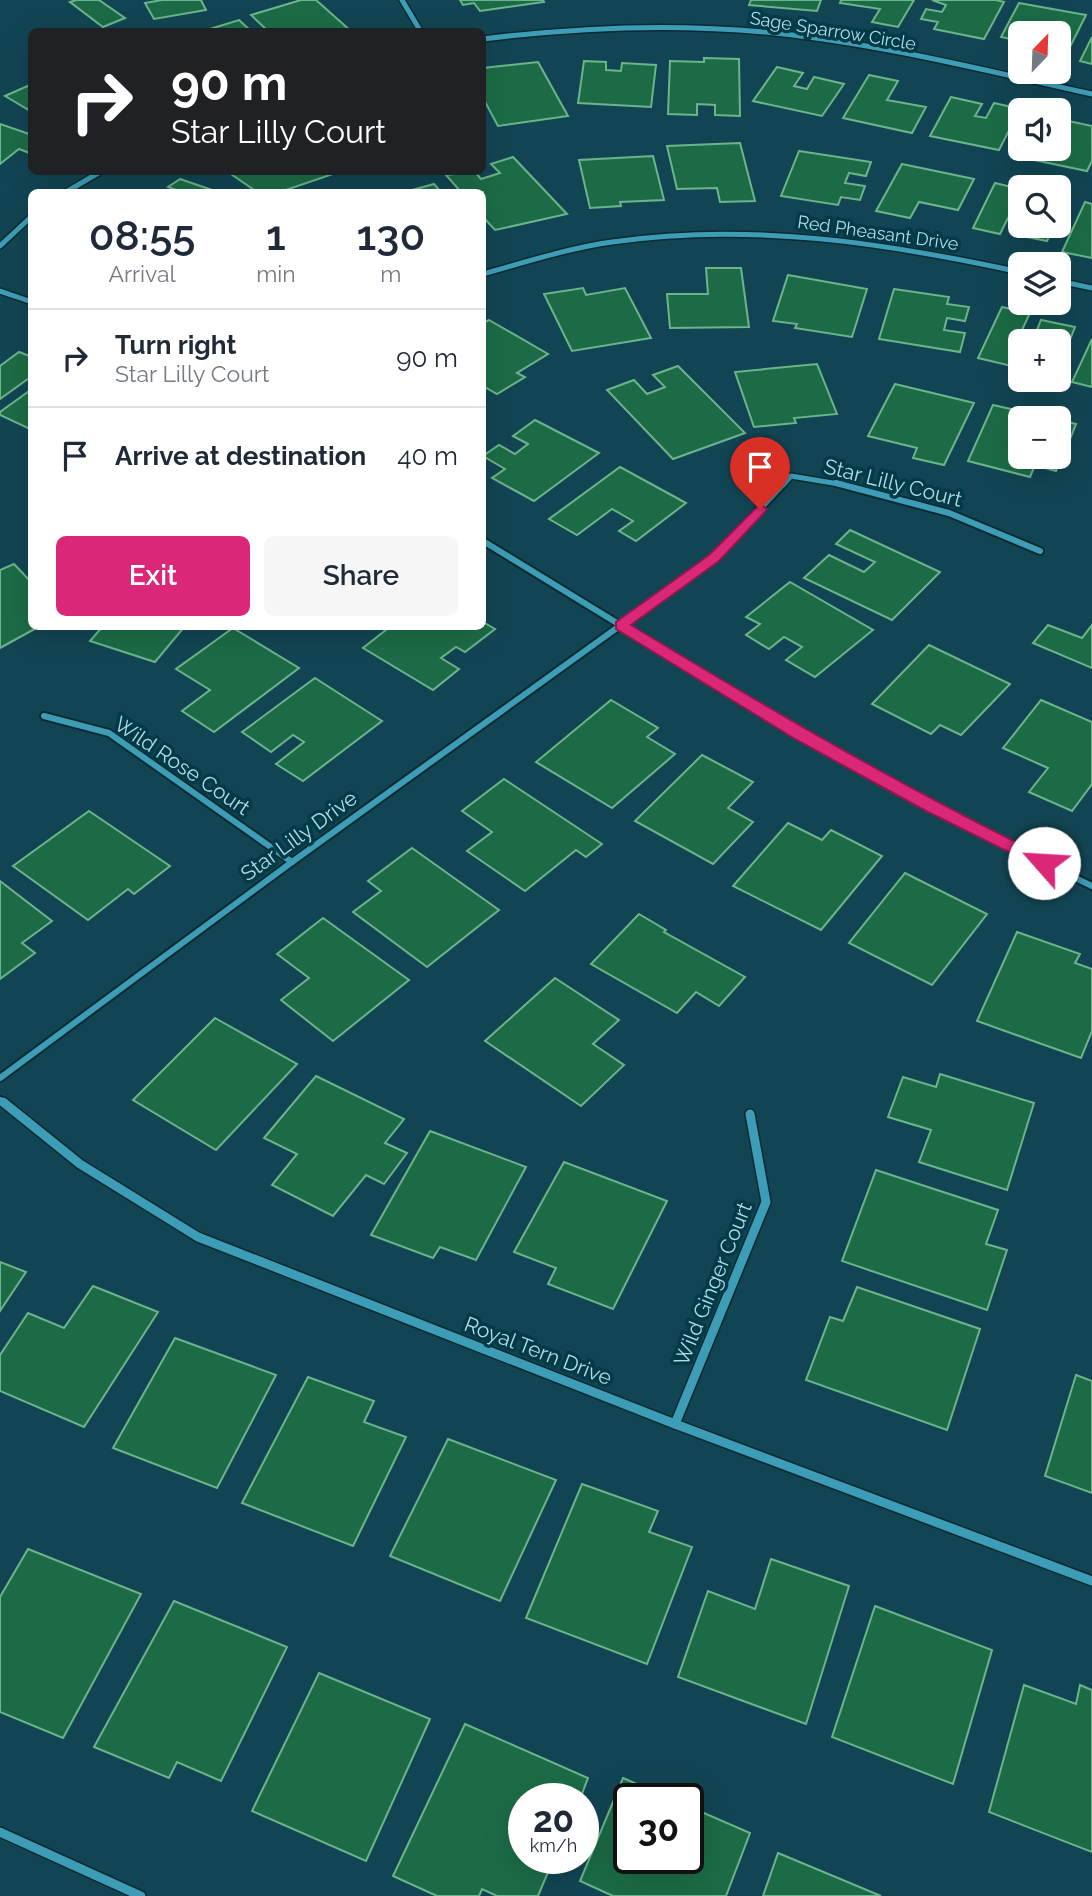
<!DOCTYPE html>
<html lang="en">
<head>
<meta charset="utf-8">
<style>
	:root { --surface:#fff; --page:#f6f6f7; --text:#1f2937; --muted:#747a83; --line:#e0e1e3; --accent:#db2777 }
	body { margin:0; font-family:Raleway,sans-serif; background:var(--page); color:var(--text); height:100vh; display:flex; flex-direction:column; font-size:26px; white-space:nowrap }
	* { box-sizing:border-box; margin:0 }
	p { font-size:23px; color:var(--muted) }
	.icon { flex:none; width:38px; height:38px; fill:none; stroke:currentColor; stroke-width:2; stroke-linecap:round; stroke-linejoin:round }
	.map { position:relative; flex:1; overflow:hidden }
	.panel { position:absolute; left:28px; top:189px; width:458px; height:441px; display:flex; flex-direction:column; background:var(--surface); border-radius:10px; box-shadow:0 7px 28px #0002 }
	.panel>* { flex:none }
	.top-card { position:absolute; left:28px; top:28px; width:458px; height:147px; border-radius:10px; box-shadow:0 7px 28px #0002; background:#202124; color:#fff; overflow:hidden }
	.needle { width:46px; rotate:23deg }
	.controls { position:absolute; left:1008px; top:21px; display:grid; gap:14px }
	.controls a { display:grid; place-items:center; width:63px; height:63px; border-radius:10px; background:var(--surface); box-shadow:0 7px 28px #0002; font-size:35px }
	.speed { position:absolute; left:508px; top:1783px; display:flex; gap:14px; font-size:35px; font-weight:700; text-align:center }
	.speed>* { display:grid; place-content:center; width:91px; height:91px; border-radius:50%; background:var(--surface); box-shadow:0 7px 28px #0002; line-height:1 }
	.speed small { font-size:18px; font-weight:400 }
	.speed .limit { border:4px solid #111; border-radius:10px; background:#fff; color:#111 }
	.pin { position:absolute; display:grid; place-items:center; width:60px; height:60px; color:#fff; margin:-72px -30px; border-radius:50% 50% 50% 0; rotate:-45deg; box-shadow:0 0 7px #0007 }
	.pin .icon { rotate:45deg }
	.me { position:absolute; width:77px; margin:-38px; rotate:296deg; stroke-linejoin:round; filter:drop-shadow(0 0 5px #0008) }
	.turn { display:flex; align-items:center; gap:24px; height:147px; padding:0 28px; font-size:32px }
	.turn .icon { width:91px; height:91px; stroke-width:2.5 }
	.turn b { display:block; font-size:49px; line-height:60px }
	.eta { display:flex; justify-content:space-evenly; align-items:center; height:119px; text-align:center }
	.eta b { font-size:42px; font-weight:600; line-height:49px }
	.cta { display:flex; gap:14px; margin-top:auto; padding:14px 28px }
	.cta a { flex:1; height:80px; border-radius:10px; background:var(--accent); color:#fff; font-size:28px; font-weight:600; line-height:80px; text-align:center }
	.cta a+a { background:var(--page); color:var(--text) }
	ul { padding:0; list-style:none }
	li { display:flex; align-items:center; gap:21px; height:98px; padding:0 28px; border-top:2px solid var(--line) }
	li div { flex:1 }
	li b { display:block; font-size:26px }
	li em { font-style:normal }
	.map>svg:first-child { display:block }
</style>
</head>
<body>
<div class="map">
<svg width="1092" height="1896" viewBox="0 0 1092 1896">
	<rect width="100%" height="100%" fill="#124553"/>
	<!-- building -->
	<g fill="#1c6b46" stroke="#6bb48c" stroke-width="2">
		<polygon points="76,0 99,0 125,18 103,27 70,2"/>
		<polygon points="162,0 201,0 206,10 154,19 145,3"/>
		<polygon points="301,0 316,0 352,32 269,32 251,15"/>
		<polygon points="460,0 543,0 544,2 480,11 474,3 463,5"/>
		<polygon points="751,0 821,0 817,11 749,5"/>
		<polygon points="841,0 914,0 898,27 872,22 880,9 840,3"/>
		<polygon points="932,0 996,0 1004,2 984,39 934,29 938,22 921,19 926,9 942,12 946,5"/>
		<polygon points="1019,3 1086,15 1065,57 1059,56 1059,33 1020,33 1020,41 1001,37"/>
		<polygon points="239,20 252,32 200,32"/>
		<polygon points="1092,37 1092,64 1080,61"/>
		<polygon points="704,58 739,59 740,116 715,115 715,105 697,104 697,115 668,114 670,61 704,62"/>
		<polygon points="584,61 606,62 606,70 621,71 622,63 656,65 651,107 578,103"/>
		<polygon points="538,62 568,116 498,126 483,98 483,68"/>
		<polygon points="777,67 803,73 794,86 807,89 814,77 844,84 822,116 753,101"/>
		<polygon points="869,75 898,81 887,100 926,107 912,133 843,118"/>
		<polygon points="32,84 32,112 5,96"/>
		<polygon points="951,97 982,104 975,116 986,118 994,103 1020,109 999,150 930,136"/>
		<polygon points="1059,119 1092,126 1092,161 1087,171 1015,156 1020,146 1059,149"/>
		<polygon points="0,124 32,135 32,154 19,149 0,164"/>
		<polygon points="740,143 755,201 720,202 717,188 677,189 667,146"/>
		<polygon points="799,151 871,162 866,176 849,173 845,183 865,186 860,200 841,197 838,205 781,196"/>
		<polygon points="653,156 664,200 620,202 621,206 590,208 579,160"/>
		<polygon points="513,157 567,214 495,230 483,217 483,192 461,192 446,175 475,172 481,179 500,173 491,164"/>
		<polygon points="902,164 974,179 958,210 919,202 910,218 876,211"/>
		<polygon points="228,172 325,172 330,175 280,192 257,192"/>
		<polygon points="180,179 218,192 181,192 168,187"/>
		<polygon points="995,183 1020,189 1020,226 1054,226 1047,241 1013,234 1020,221 1008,218 1000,234 973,228"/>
		<polygon points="434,184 441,192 405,192"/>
		<polygon points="1085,202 1092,204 1092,258 1062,252"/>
		<polygon points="706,268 741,268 749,327 670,328 667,294 708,294"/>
		<polygon points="788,275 867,289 852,337 795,328 797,324 773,321"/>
		<polygon points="583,288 586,295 625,288 651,338 572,351 544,294"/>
		<polygon points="894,289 949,297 947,304 969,307 965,321 947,318 944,330 965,333 960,352 879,339"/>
		<polygon points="1002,307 1030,313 1021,332 1035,335 1041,320 1075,327 1059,367 1059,341 1020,341 1020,368 978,358"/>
		<polygon points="489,320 548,354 517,373 525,377 497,394 483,386 483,323"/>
		<polygon points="1092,339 1092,387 1072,382"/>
		<polygon points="19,352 32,357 32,376 0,399 0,366"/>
		<polygon points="817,364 837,414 794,418 796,423 754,427 735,372"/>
		<polygon points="678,366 745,433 673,459 607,390 634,380 647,394 665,387 653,375"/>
		<polygon points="895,384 974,403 944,465 913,458 917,448 868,436"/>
		<polygon points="32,389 32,430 0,415 0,412"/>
		<polygon points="993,405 1051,418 1020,418 1020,457 1062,456 1056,471 1035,465 1030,477 968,461"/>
		<polygon points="535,420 599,453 534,501 492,478 505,469 483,456 499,445 515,454 528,444 513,436"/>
		<polygon points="1059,420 1076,424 1068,444 1059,442"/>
		<polygon points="620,467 686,503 636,541 619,531 633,521 612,509 577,535 549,519"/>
		<polygon points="850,530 940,572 892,620 804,578 829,555 864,572 875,562 836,544"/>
		<polygon points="14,564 32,583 32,626 40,626 0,648 0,570"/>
		<polygon points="790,582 873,630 815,677 786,660 802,647 784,637 769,649 746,635 760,624 746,617"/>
		<polygon points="483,622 495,629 465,652 456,647 441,658 459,669 433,690 363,648 391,626 483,626"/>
		<polygon points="1048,625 1082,638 1092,625 1092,668 1033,643"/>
		<polygon points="103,626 185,626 155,662 90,641"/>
		<polygon points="233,628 299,668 214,732 182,711 210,690 176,669"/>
		<polygon points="929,645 1010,684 961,735 940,725 931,734 872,704"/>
		<polygon points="315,678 382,721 303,781 276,764 304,742 293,735 271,752 242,732"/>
		<polygon points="611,700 658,728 647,737 675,754 612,808 536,762"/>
		<polygon points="1041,700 1092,722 1092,784 1072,811 1029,792 1048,768 1003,748"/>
		<polygon points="702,755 753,782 728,808 753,822 713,864 635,821"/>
		<polygon points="504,779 602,844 586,857 576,850 525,891 467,851 492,832 462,811"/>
		<polygon points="89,811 170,866 134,894 128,889 88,920 13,866"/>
		<polygon points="788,823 822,840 831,830 882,856 821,930 733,886"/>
		<polygon points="412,848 499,910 427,967 353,912 381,891 368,881"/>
		<polygon points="905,873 987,914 932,985 849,943"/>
		<polygon points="0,881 52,921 22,943 35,953 0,979"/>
		<polygon points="639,914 666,930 664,932 745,977 719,1006 696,992 677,1013 591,964"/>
		<polygon points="323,918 409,980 333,1041 281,1000 309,978 277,954"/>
		<polygon points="1017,932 1080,954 1075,963 1092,969 1092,1031 1081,1058 977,1021"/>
		<polygon points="555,978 619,1020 593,1044 624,1065 581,1106 485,1041"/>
		<polygon points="215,1018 297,1064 216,1150 133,1100"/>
		<polygon points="940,1074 1034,1103 1007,1190 919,1162 931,1130 888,1117 903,1077 936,1087"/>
		<polygon points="316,1076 404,1119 385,1143 407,1153 384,1184 366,1175 333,1216 272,1185 297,1154 264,1138"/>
		<polygon points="430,1131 526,1167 476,1260 440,1247 433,1258 371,1235"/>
		<polygon points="564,1162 667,1201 613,1309 548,1284 556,1268 514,1252"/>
		<polygon points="876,1170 998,1210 986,1244 1007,1250 987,1310 842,1261"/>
		<polygon points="0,1262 26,1272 0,1311"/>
		<polygon points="93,1286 158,1312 84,1427 0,1391 0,1355 28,1313 64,1328"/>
		<polygon points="857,1287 980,1329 947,1430 806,1380 830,1317 843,1321"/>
		<polygon points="175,1338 276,1375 217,1488 113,1448"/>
		<polygon points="1076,1375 1092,1381 1092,1493 1045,1476"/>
		<polygon points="308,1377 374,1401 364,1422 406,1437 353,1546 242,1503"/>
		<polygon points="448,1439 556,1480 500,1601 390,1556"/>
		<polygon points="582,1484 658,1511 649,1532 692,1547 647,1664 526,1618"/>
		<polygon points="28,1549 141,1594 63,1738 0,1712 0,1597"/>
		<polygon points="771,1559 849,1586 806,1724 678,1677 708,1591 755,1609"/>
		<polygon points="174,1601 287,1647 221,1781 177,1762 169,1778 94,1747"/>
		<polygon points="875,1606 992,1650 953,1784 832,1737"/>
		<polygon points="319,1673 430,1719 366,1861 252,1811"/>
		<polygon points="1024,1685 1076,1704 1080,1685 1092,1690 1092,1852 989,1812"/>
		<polygon points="465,1724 588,1778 580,1799 523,1799 523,1858 554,1858 538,1896 497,1896 482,1889 479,1896 437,1896 393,1876"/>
		<polygon points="623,1778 672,1799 628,1799 628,1858 688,1858 688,1806 750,1833 726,1896 613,1896 580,1881"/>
		<polygon points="778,1853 881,1896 763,1896"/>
	</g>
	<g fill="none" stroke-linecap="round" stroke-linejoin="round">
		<!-- minor-far2 casing -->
		<g stroke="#0b2a32" stroke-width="8">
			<g id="minor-far2">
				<polyline points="402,0 421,32"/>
				<path d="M 483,39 C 580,27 677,23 774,33 C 882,44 987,71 1092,94"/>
				<polyline points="66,192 100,172"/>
				<polyline points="0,246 32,216"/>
				<path d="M 483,274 C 526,262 569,248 612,242 C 750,222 886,243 1020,272"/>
				<polyline points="1059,281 1092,288"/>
				<polyline points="0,291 32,302"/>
				<polyline points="783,485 791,476 845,485"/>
			</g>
		</g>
		<!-- minor-far1 casing -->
		<g stroke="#0b2a32" stroke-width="10">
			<g id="minor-far1">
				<polyline points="836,483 949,513 1040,551"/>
				<polyline points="483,541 800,735 931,808 1092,886"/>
				<polyline points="44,716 109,733 292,862"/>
				<polyline points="0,1078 292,862 714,558 784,483"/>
				<polyline points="0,1100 5,1104"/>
			</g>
		</g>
		<!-- minor casing -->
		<g stroke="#0b2a32" stroke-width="12">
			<g id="minor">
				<polyline points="3,1102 80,1164 198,1237 675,1424 1092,1581"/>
				<polyline points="675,1424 766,1202 750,1114"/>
				<polyline points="0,1832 141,1896"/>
			</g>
		</g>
		<!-- minor-far2 -->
		<use href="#minor-far2" stroke="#3d9db6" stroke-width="5"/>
		<!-- minor-far1 -->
		<use href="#minor-far1" stroke="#3d9db6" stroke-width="6"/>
		<!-- minor -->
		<use href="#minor" stroke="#3d9db6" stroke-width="9"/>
	</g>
	<!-- route -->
	<path fill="#db2777" stroke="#8e194d" stroke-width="2" d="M 760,504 L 767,509 L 765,512 L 719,561 L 631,625 C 769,709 904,788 1050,859 L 1050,867 L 1039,867 L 926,811 L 795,739 L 616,629 L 616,622 L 709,555 Z"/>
	<g text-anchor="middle" stroke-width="7" stroke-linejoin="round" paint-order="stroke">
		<!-- far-street labels -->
		<g font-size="18" fill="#b1dbe8" stroke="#023b48">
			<text transform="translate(833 31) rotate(9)" y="6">Sage Sparrow Circle</text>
			<text transform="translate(878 233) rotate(8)" y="6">Red Pheasant Drive</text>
		</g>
		<!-- street labels -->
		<g font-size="21" fill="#b1dbe8" stroke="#023b48">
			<text transform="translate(893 483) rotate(14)" y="7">Star Lilly Court</text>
			<text transform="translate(182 766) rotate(34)" y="7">Wild Rose Court</text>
			<text transform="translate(299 836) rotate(-36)" y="7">Star Lilly Drive</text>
			<text transform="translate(713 1284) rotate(-68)" y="7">Wild Ginger Court</text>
			<text transform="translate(538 1351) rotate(21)" y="7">Royal Tern Drive</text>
		</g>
	</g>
</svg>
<div class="controls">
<a><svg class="needle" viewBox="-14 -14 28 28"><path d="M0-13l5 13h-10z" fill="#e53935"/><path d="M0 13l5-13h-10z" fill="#747a83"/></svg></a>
<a><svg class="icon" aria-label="sound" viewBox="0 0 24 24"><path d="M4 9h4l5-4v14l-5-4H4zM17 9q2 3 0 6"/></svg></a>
<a><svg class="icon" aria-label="search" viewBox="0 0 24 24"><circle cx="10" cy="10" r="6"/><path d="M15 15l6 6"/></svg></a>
<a><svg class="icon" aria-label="layers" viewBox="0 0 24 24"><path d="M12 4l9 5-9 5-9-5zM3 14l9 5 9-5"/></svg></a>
<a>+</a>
<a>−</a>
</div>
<div class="speed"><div>20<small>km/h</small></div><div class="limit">30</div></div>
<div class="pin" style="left:760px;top:509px;background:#d93025"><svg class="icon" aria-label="arrive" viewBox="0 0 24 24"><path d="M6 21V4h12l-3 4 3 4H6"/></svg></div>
<svg class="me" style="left:1044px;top:863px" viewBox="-20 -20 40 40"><circle r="19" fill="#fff"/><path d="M0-13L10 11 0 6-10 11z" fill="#db2777"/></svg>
<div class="top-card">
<div class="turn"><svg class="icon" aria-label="right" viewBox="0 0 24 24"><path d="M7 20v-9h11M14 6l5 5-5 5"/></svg><div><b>90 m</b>Star Lilly Court</div></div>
</div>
<section class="panel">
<div class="eta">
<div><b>08:55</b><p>Arrival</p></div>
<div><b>1</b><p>min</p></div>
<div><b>130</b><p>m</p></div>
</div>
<ul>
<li><svg class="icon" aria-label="right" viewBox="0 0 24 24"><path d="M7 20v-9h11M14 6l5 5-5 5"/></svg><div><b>Turn right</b><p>Star Lilly Court</p></div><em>90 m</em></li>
<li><svg class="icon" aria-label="arrive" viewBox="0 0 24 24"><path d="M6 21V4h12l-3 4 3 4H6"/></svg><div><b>Arrive at destination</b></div><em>40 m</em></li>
</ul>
<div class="cta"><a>Exit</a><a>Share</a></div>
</section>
</div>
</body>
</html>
